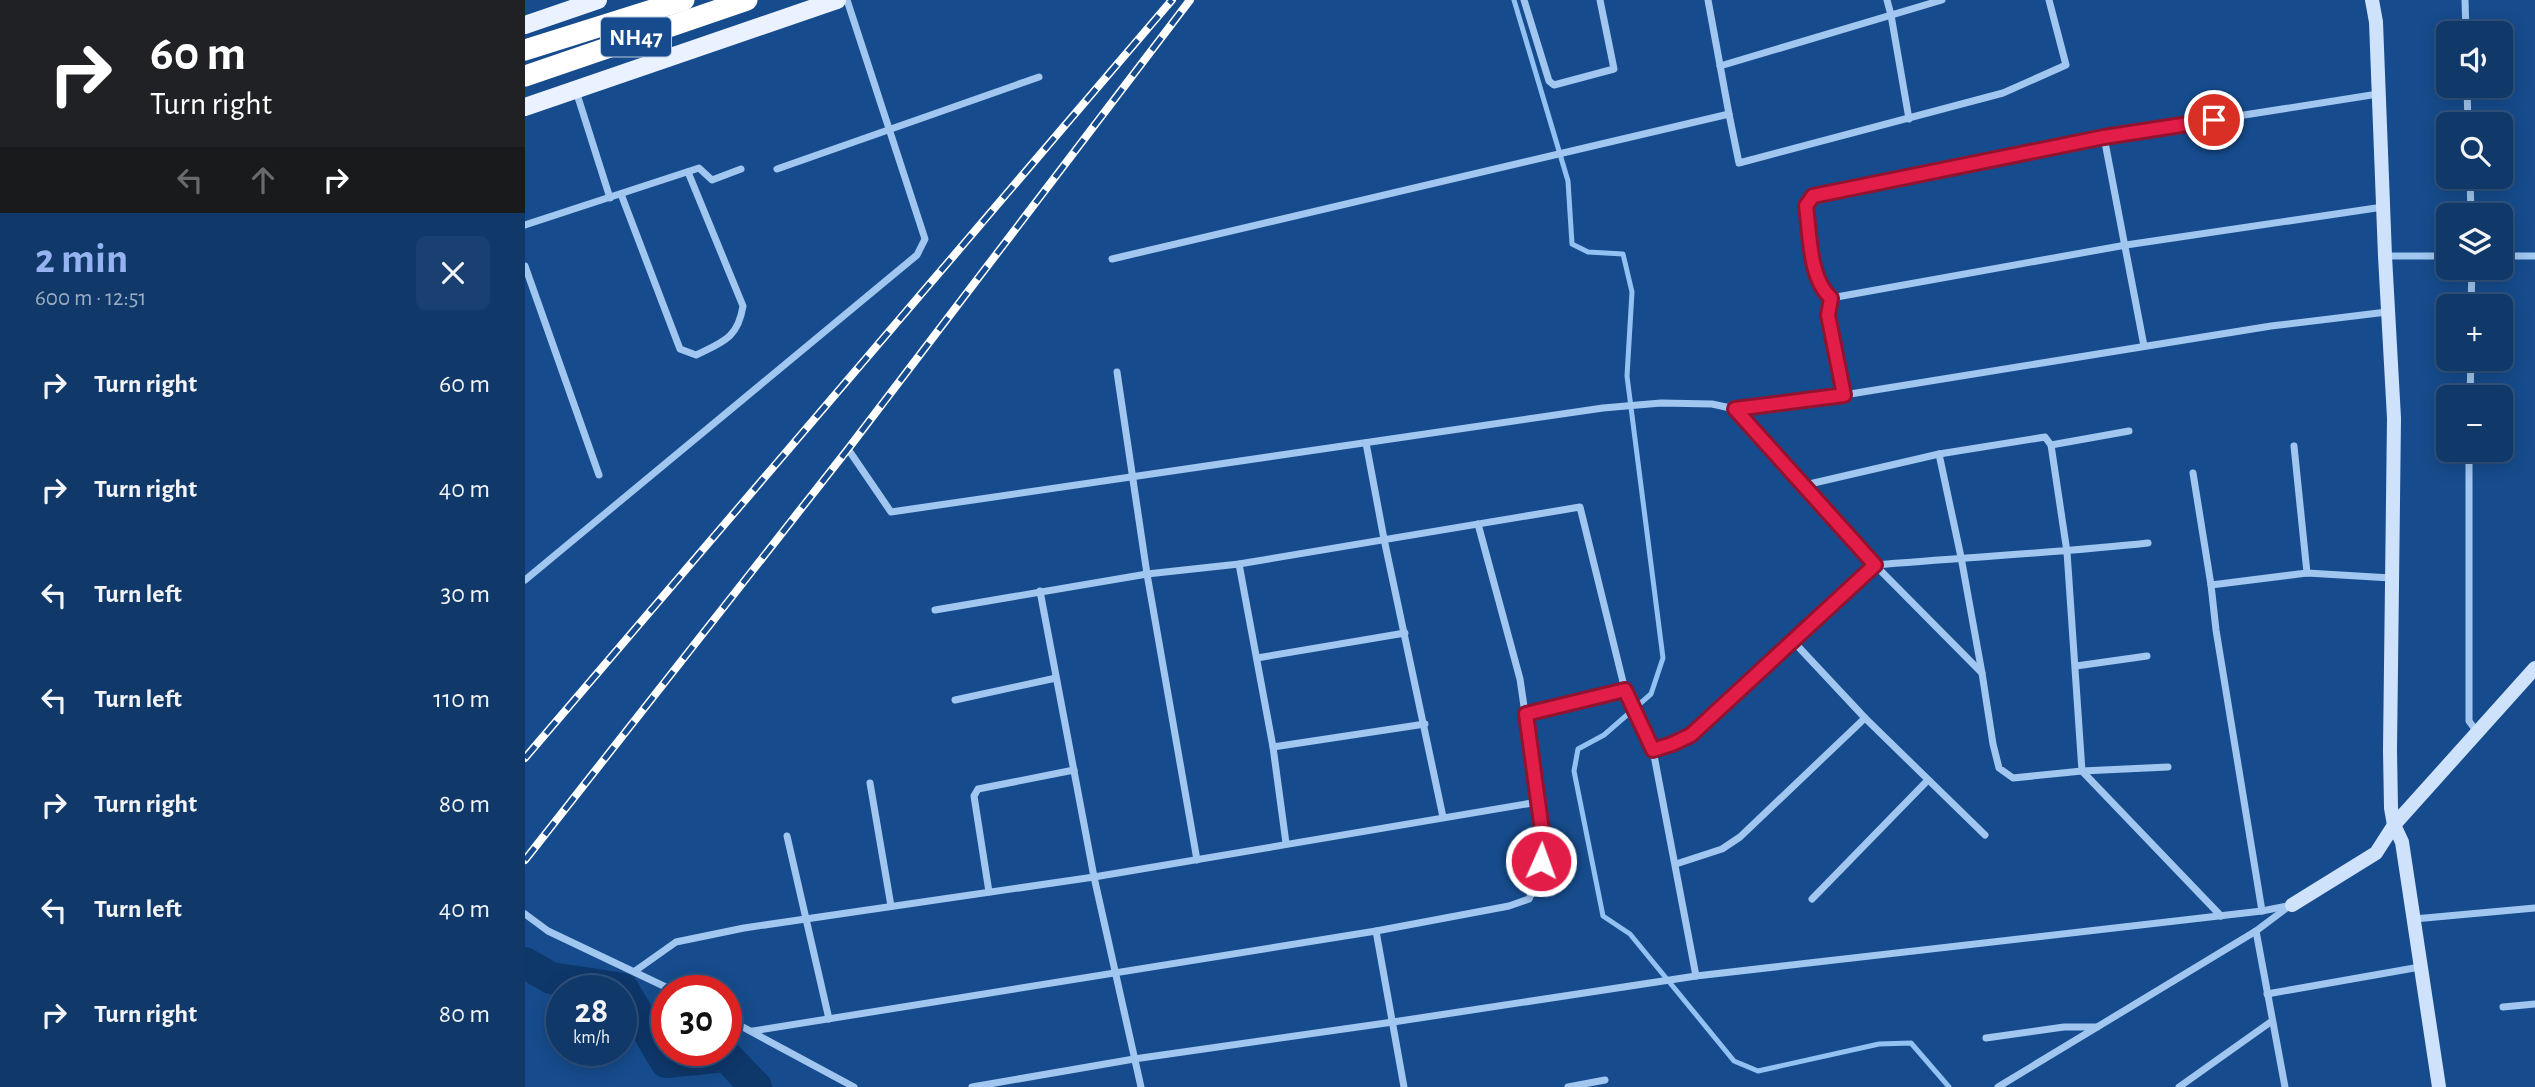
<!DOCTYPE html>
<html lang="en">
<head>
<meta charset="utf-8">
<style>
	:root { --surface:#10396a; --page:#194070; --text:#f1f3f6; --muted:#9cacc1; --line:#30537e; --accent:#95b2f1 }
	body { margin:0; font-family:"Alegreya Sans",sans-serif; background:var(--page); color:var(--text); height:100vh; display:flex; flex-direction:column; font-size:26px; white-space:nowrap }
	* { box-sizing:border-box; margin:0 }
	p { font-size:23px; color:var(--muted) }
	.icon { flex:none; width:38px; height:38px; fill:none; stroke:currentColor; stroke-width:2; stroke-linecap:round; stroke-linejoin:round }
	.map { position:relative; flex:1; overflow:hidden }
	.details { display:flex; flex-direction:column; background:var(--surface); width:525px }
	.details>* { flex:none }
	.banner { background:#202124; color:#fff; overflow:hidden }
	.fabs { position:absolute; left:1911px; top:21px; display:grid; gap:14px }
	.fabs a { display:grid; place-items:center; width:77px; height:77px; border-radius:10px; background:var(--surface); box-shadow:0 4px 18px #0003,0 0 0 2px var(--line); font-size:35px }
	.speed { position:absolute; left:21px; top:975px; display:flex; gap:14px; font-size:35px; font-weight:700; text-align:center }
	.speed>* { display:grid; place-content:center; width:91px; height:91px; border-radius:50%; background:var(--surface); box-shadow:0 4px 18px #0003,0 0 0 2px var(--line); line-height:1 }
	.speed small { font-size:18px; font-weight:400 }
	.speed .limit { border:10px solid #d22; background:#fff; color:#111 }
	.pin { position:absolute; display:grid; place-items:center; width:60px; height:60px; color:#fff; margin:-30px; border:4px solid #fff; border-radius:50%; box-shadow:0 2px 7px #0007 }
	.me { position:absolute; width:77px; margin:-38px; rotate:2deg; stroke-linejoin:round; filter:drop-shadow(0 0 5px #0008) }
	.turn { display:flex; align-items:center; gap:24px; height:147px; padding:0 35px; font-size:32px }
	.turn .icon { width:91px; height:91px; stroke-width:2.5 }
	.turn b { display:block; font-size:49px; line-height:60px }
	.lanes { display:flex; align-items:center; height:66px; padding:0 35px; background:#0003; justify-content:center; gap:35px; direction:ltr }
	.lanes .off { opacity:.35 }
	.round { display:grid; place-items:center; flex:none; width:74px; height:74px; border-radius:10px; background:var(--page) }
	.head { display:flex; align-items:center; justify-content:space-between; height:119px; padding:0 35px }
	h1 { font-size:42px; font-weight:600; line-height:52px; color:var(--accent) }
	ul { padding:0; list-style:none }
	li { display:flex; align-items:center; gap:21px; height:105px; padding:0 35px }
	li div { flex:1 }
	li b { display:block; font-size:26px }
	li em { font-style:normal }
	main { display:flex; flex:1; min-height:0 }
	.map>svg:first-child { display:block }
</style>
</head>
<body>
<main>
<section class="details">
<div class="banner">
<div class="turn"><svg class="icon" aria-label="right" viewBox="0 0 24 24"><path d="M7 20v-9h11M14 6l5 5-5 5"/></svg><div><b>60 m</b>Turn right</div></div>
<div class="lanes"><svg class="icon off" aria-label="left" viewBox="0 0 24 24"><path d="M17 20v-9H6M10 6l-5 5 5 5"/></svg><svg class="icon off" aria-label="ahead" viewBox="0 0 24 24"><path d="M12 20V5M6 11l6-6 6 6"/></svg><svg class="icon" aria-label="right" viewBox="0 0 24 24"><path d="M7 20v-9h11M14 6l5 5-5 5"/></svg></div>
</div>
<div class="head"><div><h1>2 min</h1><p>600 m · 12:51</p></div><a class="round"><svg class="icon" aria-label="close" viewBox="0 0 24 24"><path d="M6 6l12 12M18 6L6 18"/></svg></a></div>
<ul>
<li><svg class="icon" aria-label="right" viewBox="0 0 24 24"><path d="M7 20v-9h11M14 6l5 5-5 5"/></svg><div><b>Turn right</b></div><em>60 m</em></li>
<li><svg class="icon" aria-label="right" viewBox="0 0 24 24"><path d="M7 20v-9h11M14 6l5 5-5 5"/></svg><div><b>Turn right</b></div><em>40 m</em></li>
<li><svg class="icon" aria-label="left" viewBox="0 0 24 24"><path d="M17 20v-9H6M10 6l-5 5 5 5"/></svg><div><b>Turn left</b></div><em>30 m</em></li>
<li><svg class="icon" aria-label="left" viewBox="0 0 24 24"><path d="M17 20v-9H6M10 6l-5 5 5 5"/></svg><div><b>Turn left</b></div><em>110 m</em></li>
<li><svg class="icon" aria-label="right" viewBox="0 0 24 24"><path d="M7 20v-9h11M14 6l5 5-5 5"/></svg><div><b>Turn right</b></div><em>80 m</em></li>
<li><svg class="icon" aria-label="left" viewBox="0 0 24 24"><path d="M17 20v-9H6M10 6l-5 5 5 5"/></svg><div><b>Turn left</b></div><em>40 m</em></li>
<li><svg class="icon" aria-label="right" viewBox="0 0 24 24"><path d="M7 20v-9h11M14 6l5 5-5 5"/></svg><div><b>Turn right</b></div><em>80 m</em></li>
</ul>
</section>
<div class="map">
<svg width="2010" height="1087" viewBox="0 0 2010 1087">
	<rect width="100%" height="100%" fill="#164c8d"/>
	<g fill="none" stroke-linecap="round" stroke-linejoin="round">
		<!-- stream -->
		<polyline stroke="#93c1f2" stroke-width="5" points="989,0 1043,181 1047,244 1063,252 1098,254 1107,292 1102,376 1138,658 1126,694 1079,735 1053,749 1049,771 1078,916 1105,934 1209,1061 1233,1071 1354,1044 1386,1043 1424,1087"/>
		<!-- river -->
		<polyline stroke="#0e376a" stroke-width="32" points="0,963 26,978 98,989 141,1062 201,1056 231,1087"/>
		<!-- street -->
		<g stroke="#a1c6ef" stroke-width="7">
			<polyline points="999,0 1024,81 1029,85 1089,69 1075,0"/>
			<polyline points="1183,0 1204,114"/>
			<polyline points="1362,0 1366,15 1384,119"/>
			<polyline points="1940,0 1941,33"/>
			<polyline points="1195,66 1417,0"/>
			<polyline points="1942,86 1943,124"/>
			<polyline points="51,91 85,198"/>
			<polyline points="1579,137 1619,346"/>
			<polyline points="252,169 514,77"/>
			<polyline points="1945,177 1946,215"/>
			<path d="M 96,194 L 155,349 L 171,355 C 198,342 213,338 218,306 L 163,172"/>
			<polyline points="0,225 174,168 187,180 216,169"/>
			<polyline points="1860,256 1923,256"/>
			<polyline points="1976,256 2010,256"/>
			<polyline points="587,259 1204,114 1214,163 1478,93 1541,65 1524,0"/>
			<polyline points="0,266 74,475"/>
			<path d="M 1306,298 C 1284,279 1285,234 1281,206 L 1288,196 L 1579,137 L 1853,94"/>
			<polyline points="1946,306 1947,268"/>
			<polyline points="592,372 622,574 672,860"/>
			<polyline points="1319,395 1303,315 1306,298 1601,245 1858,207"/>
			<polyline points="1945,397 1946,359"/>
			<polyline points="841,443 859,539 918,817"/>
			<polyline points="1526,445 1604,431"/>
			<polyline points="1769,446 1782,573"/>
			<polyline points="323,449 366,512 1078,408 1136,403 1187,404 1210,409 1319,395 1746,326 1862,312"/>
			<polyline points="1944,450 1944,721 1952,732"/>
			<polyline points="1414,454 1436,557 1457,673"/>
			<polyline points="1668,473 1686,585"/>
			<path d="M 1280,485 L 1414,454 L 1520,437 L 1526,445 L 1542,552 L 1557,771 L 1488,778 L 1474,768 L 1468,744 L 1457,673 L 1350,565 C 1441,557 1532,553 1623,543"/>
			<polyline points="953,524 995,679 1013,802"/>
			<polyline points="714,564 748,747 761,843"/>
			<polyline points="0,580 392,255 400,239 322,0"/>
			<polyline points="515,591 569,877 616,1087"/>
			<polyline points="410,610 622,574 714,564 1055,507 1100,690 1128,750 1171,976"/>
			<polyline points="1267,640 1340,718 1460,835"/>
			<polyline points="732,658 880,633"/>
			<polyline points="1551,666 1622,656"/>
			<polyline points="430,700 531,678"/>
			<polyline points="1001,714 1100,690"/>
			<polyline points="748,747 900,724"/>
			<polyline points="1128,750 1166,735 1350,565 1210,409"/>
			<polyline points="1557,771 1696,916"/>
			<polyline points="1557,771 1643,767"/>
			<polyline points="345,783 366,906"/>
			<polyline points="262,836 304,1019"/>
			<polyline points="1151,864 1197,849 1215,837 1340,718"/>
			<polyline points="464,892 449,796 453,789 549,770"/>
			<polyline points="1287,899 1403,780"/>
			<polyline points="1737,911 1691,630 1686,585 1782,573 1866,578"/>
			<polyline points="0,914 23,931 147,990"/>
			<polyline points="1889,919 2010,908"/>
			<polyline points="851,931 879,1087"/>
			<polyline points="1731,931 1760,1087"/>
			<path d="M 110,971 L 151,942 L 219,928 L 569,877 L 1013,802 C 1018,835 1021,868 1004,899 L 984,906 L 851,931 L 228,1031"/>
			<polyline points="1742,994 1895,967"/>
			<polyline points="1978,1007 2010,1004"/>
			<polyline points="201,1018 329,1087"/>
			<polyline points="1461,1038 1539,1027 1572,1027"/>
			<polyline points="447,1087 609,1059 868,1022 1171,976 1737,911 1767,905"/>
			<polyline points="1043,1087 1080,1080"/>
			<polyline points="1473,1087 1731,931 1763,907"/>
			<polyline points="1654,1087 1747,1021"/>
		</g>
		<!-- secondary -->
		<g stroke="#cfe2fb" stroke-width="14">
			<polyline points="1847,0 1851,22 1860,256 1869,418 1865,750 1866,808 1869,825 1877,842 1914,1087"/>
			<polyline points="1767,905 1851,853 1869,825 2010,668"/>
		</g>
		<!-- primary -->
		<g stroke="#eaf2ff" stroke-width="18">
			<polyline points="0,25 73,0"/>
			<polyline points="0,107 312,0"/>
		</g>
		<!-- highway -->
		<g stroke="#fff" stroke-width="21">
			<polyline points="0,50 159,0"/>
			<polyline points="0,76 222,0"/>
		</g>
		<!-- rail casing -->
		<g stroke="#fff" stroke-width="8">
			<g id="rail">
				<polyline points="0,758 647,0"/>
				<polyline points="0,860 323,449 665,0"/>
			</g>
		</g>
		<!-- rail -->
		<use href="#rail" stroke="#164c8d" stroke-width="5" stroke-dasharray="16" stroke-linecap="butt"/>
	</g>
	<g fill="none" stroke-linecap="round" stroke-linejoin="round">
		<!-- route casing -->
		<g stroke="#92132f" stroke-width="18">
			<path id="route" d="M 1016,861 L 1018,838 L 1001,714 L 1100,690 L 1128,750 L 1147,744 L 1166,735 L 1350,565 L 1210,409 L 1319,395 L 1303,315 L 1306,298 C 1284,279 1285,234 1281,206 L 1288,196 L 1579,137 L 1689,120"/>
		</g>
		<!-- route -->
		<use href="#route" stroke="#e11d48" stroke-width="12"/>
	</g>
	<g text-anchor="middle" stroke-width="7" stroke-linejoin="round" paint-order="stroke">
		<!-- shield labels -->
		<rect fill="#164c8d" stroke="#b9c9dd" stroke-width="2" x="76" y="17.5" width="70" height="39" rx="5"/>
		<g font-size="23" font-weight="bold" fill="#fff">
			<text x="111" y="45">NH47</text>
		</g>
	</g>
</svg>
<div class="fabs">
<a><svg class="icon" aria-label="sound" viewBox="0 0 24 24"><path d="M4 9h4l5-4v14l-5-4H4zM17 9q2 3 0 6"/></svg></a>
<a><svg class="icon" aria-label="search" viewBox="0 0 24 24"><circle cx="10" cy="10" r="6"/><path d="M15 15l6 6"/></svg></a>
<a><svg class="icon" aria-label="layers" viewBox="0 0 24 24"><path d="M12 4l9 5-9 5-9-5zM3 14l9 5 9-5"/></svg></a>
<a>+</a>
<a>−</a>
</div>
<div class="speed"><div>28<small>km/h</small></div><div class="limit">30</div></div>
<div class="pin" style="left:1689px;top:120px;background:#d93025"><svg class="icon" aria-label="arrive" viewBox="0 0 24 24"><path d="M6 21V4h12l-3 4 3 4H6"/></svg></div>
<svg class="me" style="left:1016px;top:861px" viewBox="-20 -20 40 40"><circle r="17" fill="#e11d48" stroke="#fff" stroke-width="3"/><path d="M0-11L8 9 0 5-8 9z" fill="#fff"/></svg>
</div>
</main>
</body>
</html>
